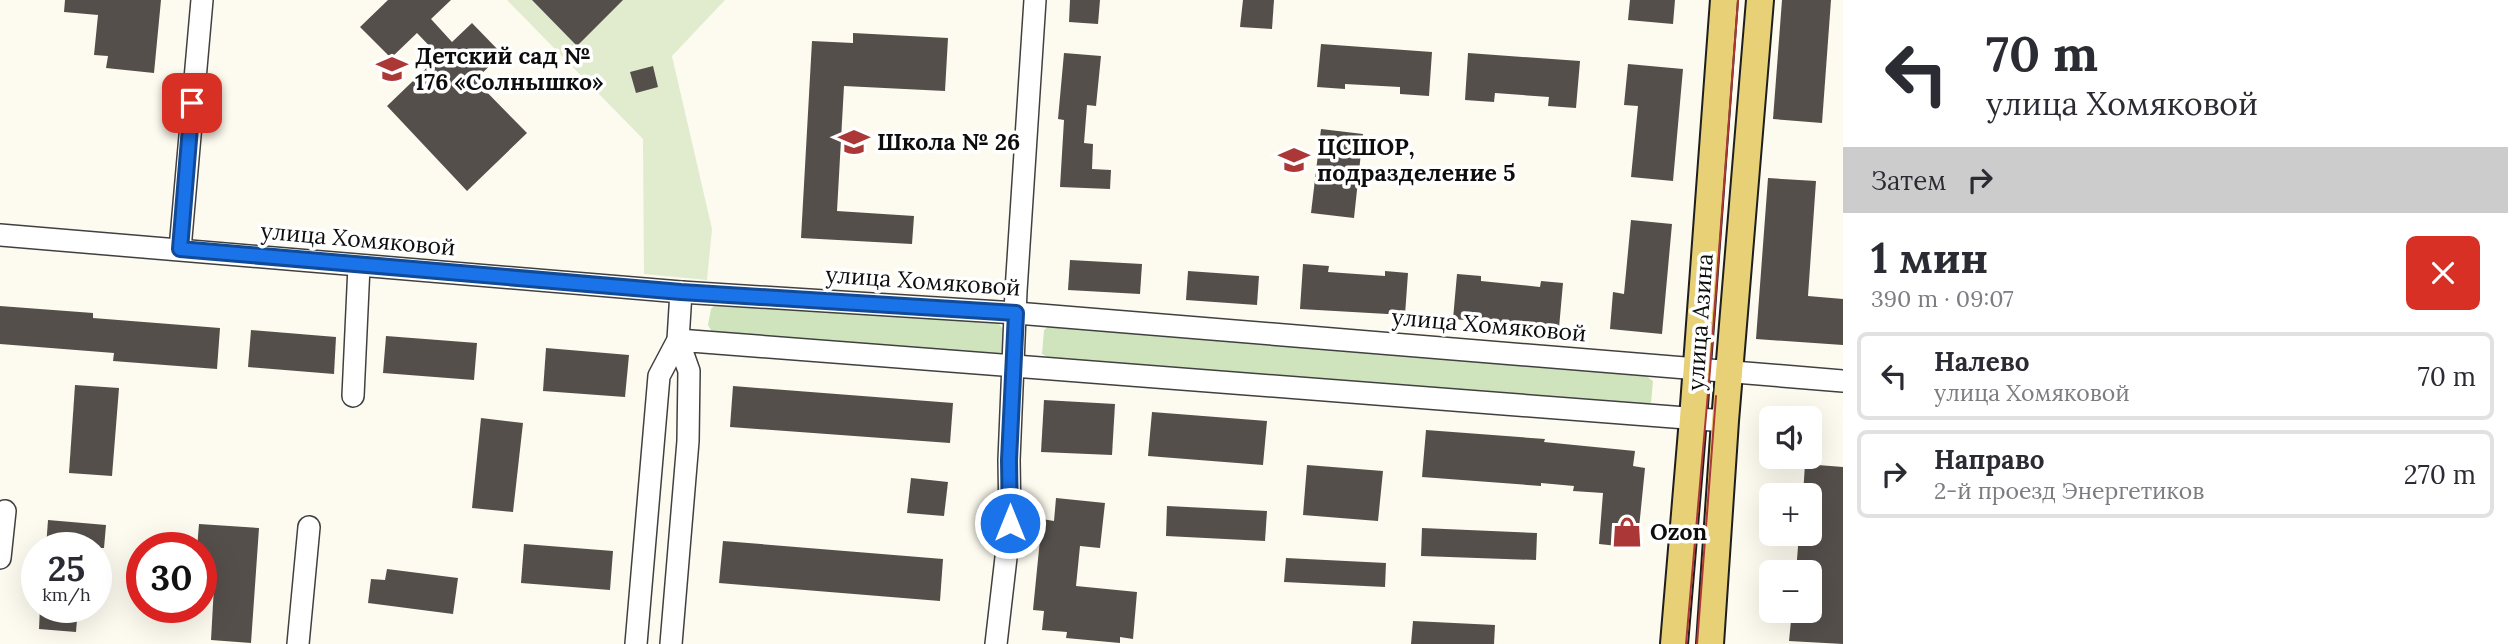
<!DOCTYPE html>
<html lang="ru">
<head>
<meta charset="utf-8">
<style>
	:root { --surface:#fff; --page:#f7f7f7; --text:#2b2b33; --muted:#7c7c81; --line:#e1e1e2 }
	body { margin:0; font-family:Lora,serif; background:var(--page); color:var(--text); height:100vh; display:flex; flex-direction:column; font-size:26px; white-space:nowrap }
	* { box-sizing:border-box; margin:0 }
	p { font-size:23px; color:var(--muted) }
	.icon { flex:none; width:38px; height:38px; fill:none; stroke:currentColor; stroke-width:2; stroke-linecap:round; stroke-linejoin:round }
	.map { position:relative; flex:1; overflow:hidden }
	.panel { display:flex; flex-direction:column; background:var(--surface); width:665px }
	.panel>* { flex:none }
	.banner { background:#fff; color:var(--text); overflow:hidden }
	.buttons { position:absolute; left:1759px; top:406px; display:grid; gap:14px }
	.buttons a { display:grid; place-items:center; width:63px; height:63px; border-radius:10px; background:var(--surface); box-shadow:0 7px 28px #0002; font-size:35px }
	.speed { position:absolute; left:21px; top:532px; display:flex; gap:14px; font-size:35px; font-weight:700; text-align:center }
	.speed>* { display:grid; place-content:center; width:91px; height:91px; border-radius:50%; background:var(--surface); box-shadow:0 7px 28px #0002; line-height:1 }
	.speed small { font-size:18px; font-weight:400 }
	.speed .limit { border:10px solid #d22; background:#fff; color:#111 }
	.pin { position:absolute; display:grid; place-items:center; width:60px; height:60px; color:#fff; margin:-30px; border-radius:14px; box-shadow:0 4px 10px #0006 }
	.me { position:absolute; width:77px; margin:-38px; rotate:0deg; stroke-linejoin:round; filter:drop-shadow(0 0 5px #0008) }
	.turn { display:flex; align-items:center; gap:24px; height:147px; padding:0 28px; font-size:32px }
	.turn .icon { width:91px; height:91px; stroke-width:2.5 }
	.turn b { display:block; font-size:49px; line-height:60px }
	.then { display:flex; align-items:center; height:66px; padding:0 28px; background:#0003; gap:14px; font-size:26px }
	.round { display:grid; place-items:center; flex:none; width:74px; height:74px; border-radius:10px; background:var(--page) }
	.head { display:flex; align-items:center; justify-content:space-between; height:119px; padding:0 28px }
	h1 { font-size:42px; font-weight:700; line-height:52px }
	ul { padding:0; list-style:none }
	li { display:flex; align-items:center; gap:21px; height:88px; margin:0 14px 10px; padding:0 14px; border:4px solid var(--line); border-radius:10px }
	li div { flex:1 }
	li b { display:block; font-size:26px }
	li em { font-style:normal }
	main { display:flex; flex:1; min-height:0 }
	.map>svg:first-child { display:block }
</style>
</head>
<body>
<main>
<div class="map">
<svg width="1843" height="644" viewBox="0 0 1843 644">
	<rect width="100%" height="100%" fill="#fdfbef"/>
	<!-- green -->
	<g fill="#cfe3bd">
		<polygon points="716,304 997,321 1007,335 1004,352 994,358 720,335 712,332 708,325 711,309"/>
		<polygon points="1053,323 1645,375 1653,381 1651,403 1644,407 1049,358 1042,354 1044,330"/>
	</g>
	<!-- pitch -->
	<polygon fill="#e0eccd" points="507,0 725,0 672,56 712,229 707,280 644,274 643,139"/>
	<!-- building -->
	<g fill="#544f4b">
		<polygon points="65,0 161,0 154,73 106,68 108,56 94,55 98,15 64,12"/>
		<polygon points="388,0 451,0 431,19 452,42 472,23 502,54 475,80 527,133 467,191 387,106 439,56 417,33 391,58 360,27"/>
		<polygon points="532,0 623,0 577,46"/>
		<polygon points="1070,0 1100,0 1098,24 1069,22"/>
		<polygon points="1243,0 1274,0 1272,29 1240,27"/>
		<polygon points="1630,0 1675,0 1673,24 1628,20"/>
		<polygon points="1782,0 1831,0 1822,123 1773,119"/>
		<polygon points="853,33 948,38 945,91 844,86 837,211 914,216 912,244 801,238 812,41 853,43"/>
		<polygon points="1321,44 1432,52 1429,96 1400,94 1400,87 1345,84 1345,89 1317,87"/>
		<polygon points="1064,53 1101,56 1096,106 1087,105 1084,143 1093,144 1092,169 1111,170 1110,189 1060,187 1064,120 1058,119"/>
		<polygon points="1468,53 1580,61 1576,108 1548,106 1549,97 1495,93 1494,102 1465,100"/>
		<polygon points="1628,64 1683,69 1673,181 1631,177 1638,106 1624,105"/>
		<polygon points="653,66 658,87 636,93 630,72"/>
		<polygon points="1321,129 1363,134 1354,218 1311,213"/>
		<polygon points="1768,178 1816,181 1808,296 1843,299 1843,345 1756,339"/>
		<polygon points="1631,220 1672,224 1662,334 1610,329 1613,292 1624,294"/>
		<polygon points="1070,260 1142,264 1140,294 1068,290"/>
		<polygon points="1303,264 1329,266 1328,272 1385,276 1385,271 1408,273 1405,315 1300,309"/>
		<polygon points="1188,271 1259,276 1257,305 1186,300"/>
		<polygon points="1457,274 1481,276 1481,281 1540,287 1541,281 1563,283 1559,328 1453,319"/>
		<polygon points="0,306 93,313 93,318 220,328 217,369 113,361 114,353 0,344"/>
		<polygon points="251,330 336,337 334,374 248,367"/>
		<polygon points="386,336 477,343 474,380 383,373"/>
		<polygon points="546,348 629,355 625,397 543,391"/>
		<polygon points="75,385 119,388 112,476 69,473"/>
		<polygon points="733,386 953,403 950,443 730,427"/>
		<polygon points="1044,400 1115,404 1112,455 1041,452"/>
		<polygon points="1152,412 1267,421 1263,465 1148,456"/>
		<polygon points="481,418 523,423 513,512 472,508"/>
		<polygon points="1426,430 1545,439 1544,442 1635,451 1633,466 1645,468 1637,548 1599,544 1603,493 1573,491 1574,486 1541,483 1541,486 1422,477"/>
		<polygon points="1805,464 1843,467 1843,644 1789,641 1792,611 1810,611 1810,572 1796,572 1799,534 1810,534 1810,495 1803,495"/>
		<polygon points="1307,465 1383,471 1378,521 1303,515"/>
		<polygon points="911,478 948,482 944,516 907,513"/>
		<polygon points="1056,498 1105,503 1100,548 1080,546 1076,586 1137,592 1133,639 1120,637 1120,643 1066,638 1067,632 1042,630 1044,611 1033,610 1042,519 1054,521"/>
		<polygon points="1167,506 1267,511 1265,541 1166,536"/>
		<polygon points="48,520 106,525 104,548 46,548"/>
		<polygon points="199,524 259,528 251,643 211,640 215,568 201,567 201,548 197,548"/>
		<polygon points="1422,528 1537,533 1536,560 1421,556"/>
		<polygon points="723,541 943,559 940,601 719,583"/>
		<polygon points="524,544 613,551 610,590 521,583"/>
		<polygon points="1286,558 1386,563 1385,587 1284,582"/>
		<polygon points="387,569 458,578 453,614 368,603 371,579 385,580"/>
		<polygon points="40,607 78,607 76,632 39,629"/>
		<polygon points="1413,621 1495,625 1494,644 1411,644"/>
	</g>
	<g fill="none" stroke-linecap="round" stroke-linejoin="round">
		<!-- minor casing -->
		<g stroke="#404040" stroke-width="24">
			<g id="minor">
				<polyline points="0,235 681,292 1016,313 1843,381"/>
				<polyline points="180,249 202,0"/>
				<polyline points="353,396 359,266"/>
				<polyline points="0,558 5,511"/>
				<polyline points="298,644 309,527"/>
				<polyline points="636,644 659,376 678,340 681,292"/>
				<polyline points="671,644 688,441 689,371 678,340 1725,421"/>
				<polyline points="996,644 1010,523 1009,460 1016,291 1035,0"/>
			</g>
		</g>
		<!-- major casing -->
		<g stroke="#1e1e1e" stroke-width="30">
			<g id="major">
				<polyline points="1674,644 1693,419 1724,0"/>
				<polyline points="1710,644 1725,421 1760,0"/>
			</g>
		</g>
		<!-- minor -->
		<use href="#minor" stroke="#fff" stroke-width="21"/>
		<!-- major -->
		<use href="#major" stroke="#e7d075" stroke-width="26"/>
		<!-- tram -->
		<g stroke="#ac3737" stroke-width="2">
			<polyline points="1686,644 1710,370 1738,0"/>
			<polyline points="1697,644 1716,396"/>
		</g>
	</g>
	<g fill="none" stroke-linecap="round" stroke-linejoin="round">
		<!-- route casing -->
		<g stroke="#114b97" stroke-width="18">
			<polyline id="route" points="192,103 180,249 681,292 1016,313 1009,460 1010,523"/>
		</g>
		<!-- route -->
		<use href="#route" stroke="#1a73e8" stroke-width="12"/>
	</g>
	<!-- icons -->
	<defs>
		<g id="school-bare" transform="scale(2.415)"><path d="M0-5L7-2L0 1L-7-2ZM-4 1L0 2.5L4 1V4Q0 6-4 4Z" fill="#ac3737" stroke="#fff" stroke-width="2.5" paint-order="stroke"/></g>
		<g id="shop-bare" transform="scale(2.415)"><path d="M-5-2.5h2.3a2.7 3.5 0 0 1 5.4 0H5L5.5 6h-11ZM-1.5-2.5h3a1.5 2.3 0 0 0-3 0Z" fill="#ac3737" stroke="#fff" stroke-width="2.5" paint-order="stroke"/></g>
	</defs>
	<g fill-rule="evenodd">
		<use href="#school-bare" x="392" y="69"/>
		<use href="#school-bare" x="854" y="142"/>
		<use href="#school-bare" x="1294" y="160"/>
		<use href="#shop-bare" x="1627" y="532"/>
	</g>
	<g text-anchor="middle" stroke-width="7" stroke-linejoin="round" paint-order="stroke">
		<!-- poi labels -->
		<g font-size="23" font-weight="bold" fill="#0d0d0d" stroke="#fff" text-anchor="start">
			<text x="415" y="64">Детский сад №<tspan x="415" dy="26">176 «Солнышко»</tspan></text>
			<text x="877" y="150">Школа № 26</text>
			<text x="1317" y="155">ЦСШОР,<tspan x="1317" dy="26">подразделение 5</tspan></text>
			<text x="1650" y="540">Ozon</text>
		</g>
		<!-- street labels -->
		<g font-size="23" fill="#0d0d0d" stroke="#fff">
			<text transform="translate(358 239) rotate(5)" y="8">улица Хомяковой</text>
			<text transform="translate(923 281) rotate(4)" y="8">улица Хомяковой</text>
			<text transform="translate(1700 322) rotate(-86)" y="8">улица Азина</text>
			<text transform="translate(1489 325) rotate(5)" y="8">улица Хомяковой</text>
		</g>
	</g>
</svg>
<div class="buttons">
<a><svg class="icon" aria-label="sound" viewBox="0 0 24 24"><path d="M4 9h4l5-4v14l-5-4H4zM17 9q2 3 0 6"/></svg></a>
<a>+</a>
<a>−</a>
</div>
<div class="speed"><div>25<small>km/h</small></div><div class="limit">30</div></div>
<div class="pin" style="left:192px;top:103px;background:#d93025"><svg class="icon" aria-label="arrive" viewBox="0 0 24 24"><path d="M6 21V4h12l-3 4 3 4H6"/></svg></div>
<svg class="me" style="left:1010px;top:523px" viewBox="-20 -20 40 40"><circle r="17" fill="#1a73e8" stroke="#fff" stroke-width="3"/><path d="M0-11L8 9 0 5-8 9z" fill="#fff"/></svg>
</div>
<section class="panel">
<div class="banner">
<div class="turn"><svg class="icon" aria-label="left" viewBox="0 0 24 24"><path d="M17 20v-9H6M10 6l-5 5 5 5"/></svg><div><b>70 m</b>улица Хомяковой</div></div>
<div class="then">Затем<svg class="icon" aria-label="right" viewBox="0 0 24 24"><path d="M7 20v-9h11M14 6l5 5-5 5"/></svg></div>
</div>
<div class="head"><div><h1>1 мин</h1><p>390 m · 09:07</p></div><a class="round" style="background:#d93025;color:#fff"><svg class="icon" aria-label="close" viewBox="0 0 24 24"><path d="M6 6l12 12M18 6L6 18"/></svg></a></div>
<ul>
<li><svg class="icon" aria-label="left" viewBox="0 0 24 24"><path d="M17 20v-9H6M10 6l-5 5 5 5"/></svg><div><b>Налево</b><p>улица Хомяковой</p></div><em>70 m</em></li>
<li><svg class="icon" aria-label="right" viewBox="0 0 24 24"><path d="M7 20v-9h11M14 6l5 5-5 5"/></svg><div><b>Направо</b><p>2-й проезд Энергетиков</p></div><em>270 m</em></li>
</ul>
</section>
</main>
</body>
</html>
